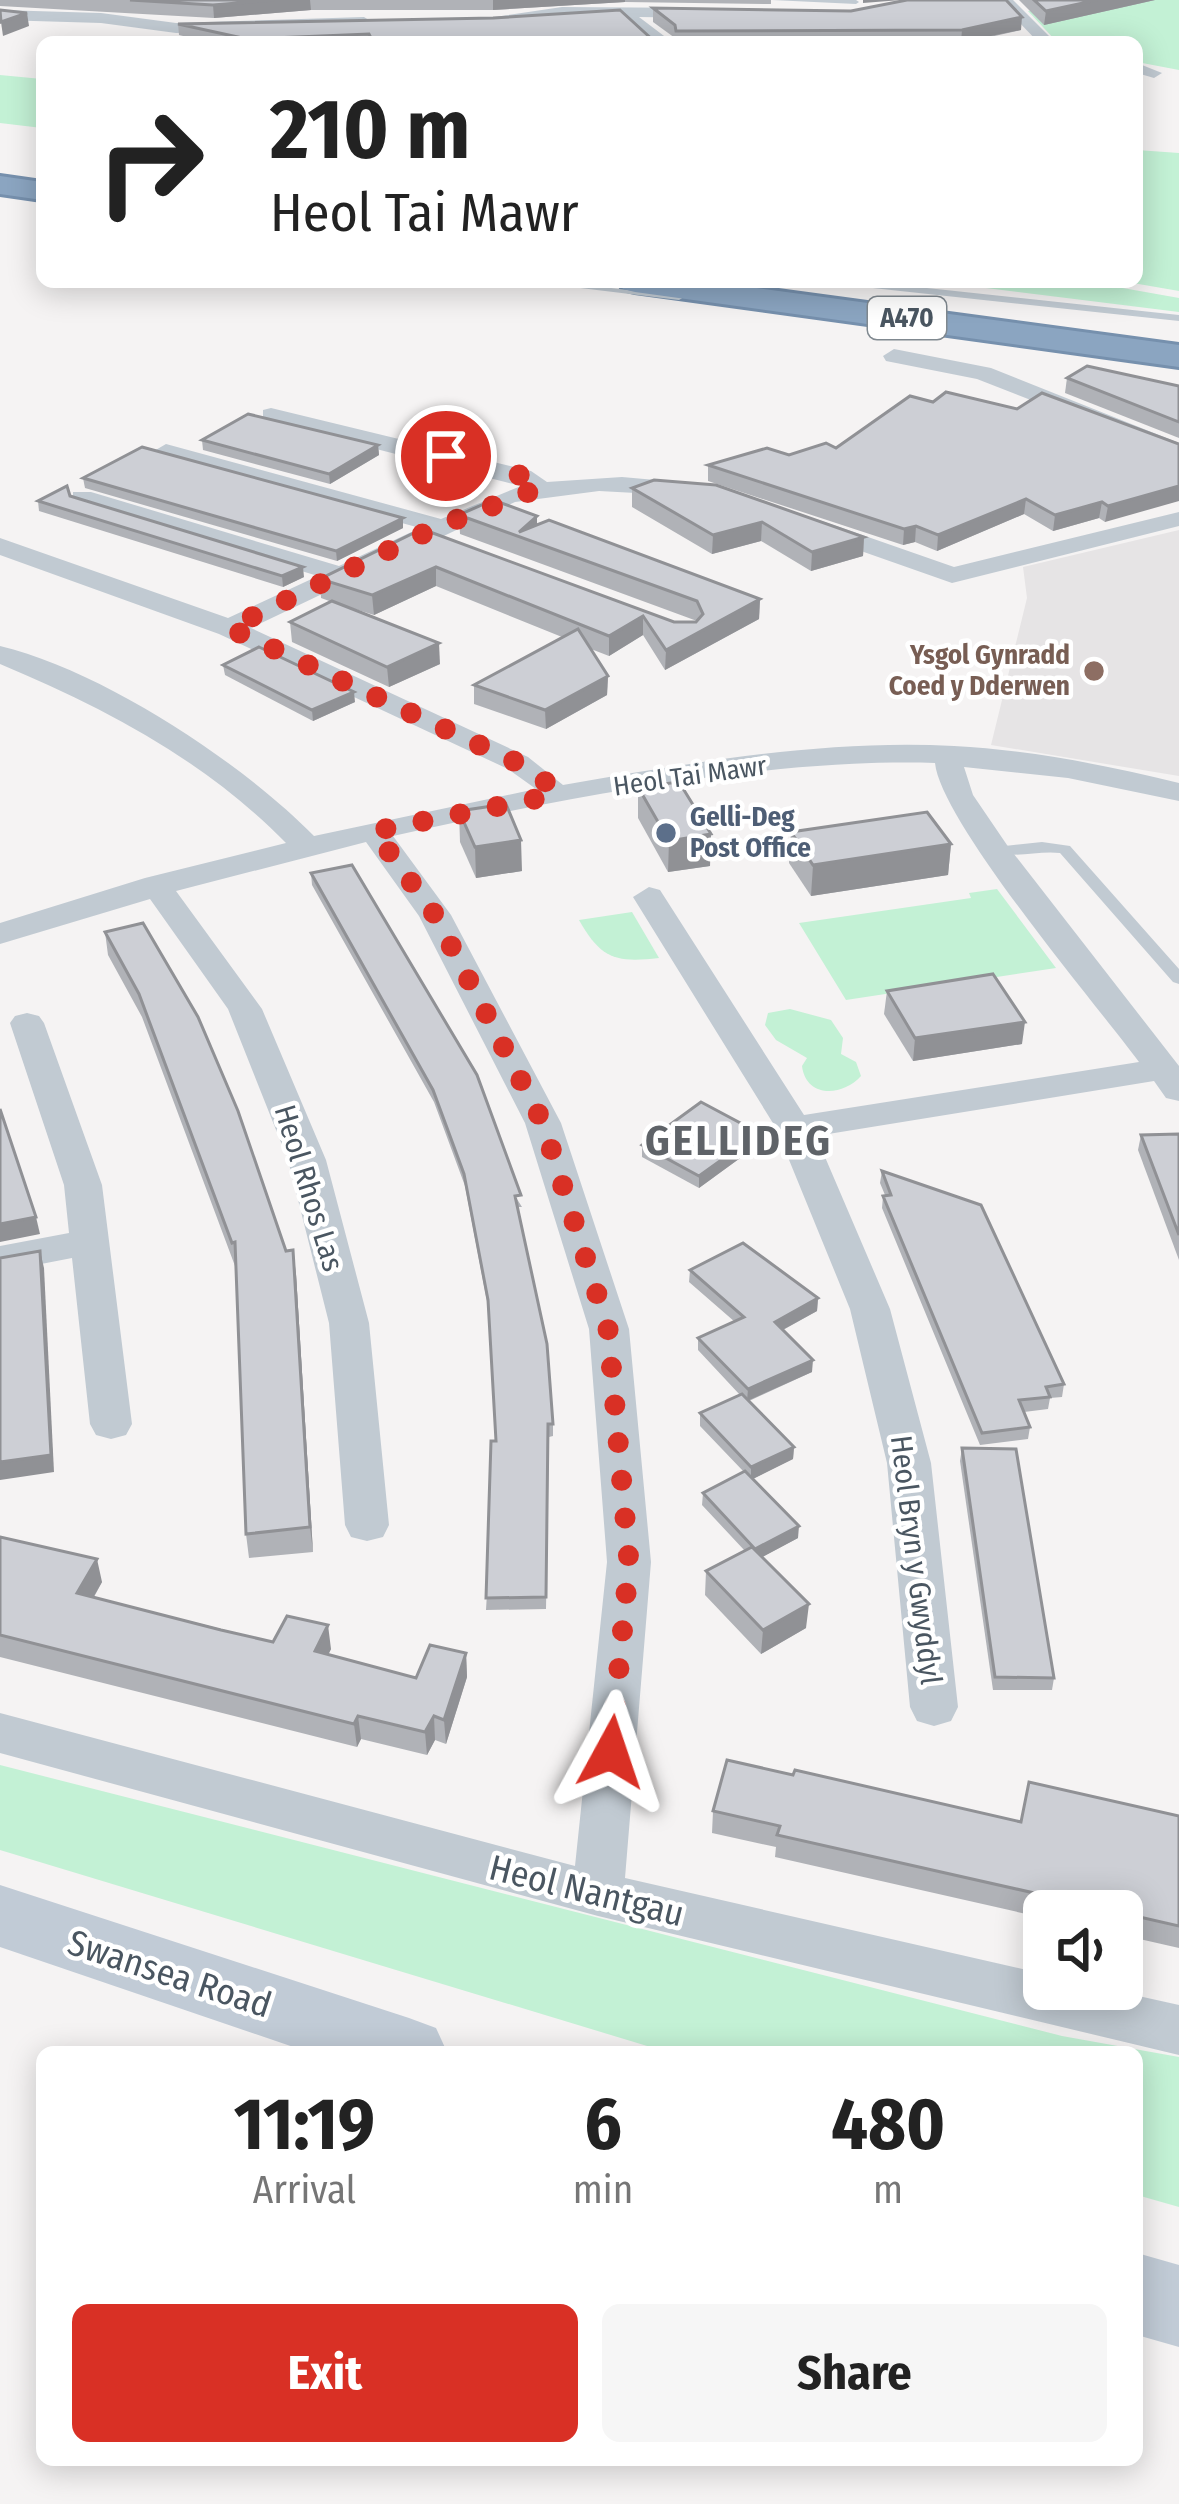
<!DOCTYPE html>
<html lang="en">
<head>
<meta charset="utf-8">
<style>
	:root { --surface:#fff; --page:#f6f6f6; --text:#222; --muted:#767676; --accent:#d93025 }
	body { margin:0; font-family:"Fira Sans Condensed",sans-serif; background:var(--page); color:var(--text); height:100vh; display:flex; flex-direction:column; font-size:45px; white-space:nowrap }
	* { box-sizing:border-box; margin:0 }
	p { font-size:39px; color:var(--muted) }
	.icon { flex:none; width:66px; height:66px; fill:none; stroke:currentColor; stroke-width:2; stroke-linecap:round; stroke-linejoin:round }
	.map { position:relative; flex:1; overflow:hidden }
	.drawer { position:absolute; left:36px; top:2046px; width:1107px; height:420px; display:flex; flex-direction:column; background:var(--surface); border-radius:18px; box-shadow:0 6px 30px #0003 }
	.drawer>* { flex:none }
	.guide { position:absolute; left:36px; top:36px; width:1107px; height:252px; border-radius:18px; box-shadow:0 6px 30px #0003; background:#fff; color:var(--text); overflow:hidden }
	.tools { position:absolute; left:1023px; top:1890px; display:grid; gap:24px }
	.tools a { display:grid; place-items:center; width:120px; height:120px; border-radius:18px; background:var(--surface); box-shadow:0 6px 30px #0003; font-size:60px }
	.pin { position:absolute; display:grid; place-items:center; width:102px; height:102px; color:#fff; margin:-51px; border:6px solid #fff; border-radius:50%; box-shadow:0 3px 12px #0007 }
	.me { position:absolute; width:132px; margin:-66px; rotate:5deg; stroke-linejoin:round; filter:drop-shadow(0 0 9px #0008) }
	.turn { display:flex; align-items:center; gap:42px; height:252px; padding:0 36px; font-size:54px }
	.turn .icon { width:156px; height:156px; stroke-width:2.5 }
	.turn b { display:block; font-size:84px; line-height:102px }
	.eta { display:flex; justify-content:space-evenly; align-items:center; height:204px; text-align:center }
	.eta b { font-size:72px; font-weight:700; line-height:84px }
	.primary-button { display:flex; gap:24px; margin-top:auto; padding:24px 36px }
	.primary-button a { flex:1; height:138px; border-radius:18px; background:var(--accent); color:#fff; font-size:48px; font-weight:700; line-height:138px; text-align:center }
	.primary-button a+a { background:var(--page); color:var(--text) }
	.map>svg:first-child { display:block }
</style>
</head>
<body>
<div class="map">
<svg width="1179" height="2504" viewBox="0 0 1179 2504">
	<rect width="100%" height="100%" fill="#f5f3f3"/>
	<!-- education -->
	<polygon fill="#e6e4e5" points="1179,530 1179,776 991,745 1027,598 1023,567"/>
	<!-- green -->
	<g fill="#c3f1d5">
		<polygon points="1097,0 1179,0 1179,70 1137,62 1137,42 1057,42 1028,11"/>
		<polygon points="0,75 42,79 42,128 0,123"/>
		<polygon points="1137,150 1179,153 1179,291 1127,282 1137,282"/>
		<polygon points="884,282 1089,282 1179,298 1179,312 946,283"/>
		<polygon points="997,889 1056,968 846,1000 799,923 971,898 969,893"/>
		<path d="M 632,912 L 659,958 C 616,963 601,959 579,920 Z"/>
		<path d="M 790,1009 L 831,1020 L 843,1038 L 841,1054 L 856,1062 L 861,1076 C 842,1097 806,1098 802,1066 L 807,1058 L 776,1040 L 765,1025 L 768,1013 Z"/>
		<polygon points="0,1765 1062,2036 1179,2057 1179,2207 1137,2195 1137,2052 667,2052 0,1850"/>
	</g>
	<g fill="none" stroke-linecap="round" stroke-linejoin="round">
		<!-- highway casing -->
		<g stroke="#7690ad" stroke-width="6">
			<g id="highway">
				<polygon points="0,176 42,182 42,200 0,194"/>
				<polygon points="618,282 712,282 1179,345 1179,367 635,292 623,289"/>
			</g>
		</g>
		<!-- lane -->
		<g fill="#c1cad2" fill-rule="evenodd">
			<polygon points="772,0 856,0 859,2 856,4"/>
			<polygon points="531,282 563,282 684,297 679,300"/>
			<polygon points="840,282 871,282 1179,315 1179,321 845,285"/>
			<path d="M 1042,842 L 1070,846 L 1179,969 L 1179,984 L 1173,982 L 1060,853 C 1038,850 1008,860 989,851 L 996,847 Z"/>
		</g>
		<!-- street -->
		<g fill="#c1cad2" fill-rule="evenodd">
			<polygon points="998,0 1013,0 1055,42 1038,42"/>
			<polygon points="562,7 706,8 714,13 706,18 639,17 672,42 645,41 622,17 562,17 483,25 475,20"/>
			<polygon points="0,10 101,13 176,23 364,17 372,22 364,27 176,33 101,23 0,20"/>
			<polygon points="1137,63 1162,73 1154,78 1137,73"/>
			<polygon points="894,349 991,368 1179,443 1179,458 977,379 886,361 883,356"/>
			<path d="M 271,408 L 531,471 L 547,482 L 622,477 L 700,484 L 703,489 L 691,496 L 599,491 L 515,502 L 251,628 L 528,757 L 563,785 C 690,763 824,739 954,746 C 1030,750 1105,765 1179,783 L 1179,801 L 1068,778 L 964,767 L 973,795 L 1007,845 L 1179,1066 L 1179,1101 L 1166,1098 L 1154,1081 L 816,1136 L 890,1309 L 931,1463 L 958,1707 L 951,1721 L 934,1726 L 917,1721 L 910,1707 L 887,1463 L 850,1309 L 776,1128 L 633,897 L 649,887 L 660,890 L 804,1115 L 1139,1062 C 1096,1004 941,822 935,763 C 767,758 558,799 393,836 L 451,915 L 561,1123 L 629,1329 L 651,1562 L 625,1878 L 1044,1974 L 1044,1989 L 1107,1989 L 1179,2005 L 1179,2055 L 598,1916 L 0,1753 L 0,1713 L 575,1866 L 607,1562 L 589,1329 L 525,1123 L 419,916 L 366,842 L 176,891 L 262,1009 L 326,1160 L 369,1323 L 389,1525 L 383,1537 L 367,1541 L 351,1537 L 345,1525 L 329,1323 L 288,1160 L 228,1009 L 150,899 L 0,944 L 0,923 L 145,878 L 286,843 C 206,761 105,708 0,664 L 0,646 C 103,671 240,761 314,836 L 536,789 L 508,769 L 219,634 L 0,555 L 0,538 L 228,618 L 318,576 L 73,502 L 73,492 L 91,492 L 339,566 L 420,528 L 158,456 L 154,451 L 166,444 L 441,519 L 521,486 L 263,420 L 263,410 Z"/>
			<polygon points="1179,512 1179,526 952,583 807,532 803,527 816,519 825,522 954,567"/>
			<polygon points="27,1013 39,1016 44,1023 102,1185 132,1424 126,1435 111,1439 96,1435 90,1424 72,1258 0,1272 0,1246 69,1233 64,1185 10,1023 15,1016"/>
		</g>
		<!-- secondary -->
		<g fill="#c1cbd6" fill-rule="evenodd">
			<polygon points="0,1885 409,2018 436,2028 447,2052 308,2052 0,1947"/>
			<polygon points="1137,2253 1179,2265 1179,2347 1137,2335"/>
		</g>
		<!-- highway -->
		<use href="#highway" fill="#8ba5c1" fill-rule="evenodd"/>
	</g>
	<!-- wall -->
	<g fill="#b0b2b7">
		<polygon points="0,0 771,0 771,4 625,2 493,10 311,10 214,18 0,6"/>
		<polygon points="1019,0 1155,0 1044,25"/>
		<polygon points="653,8 851,11 1021,30 968,42 675,42 675,38 653,22"/>
		<polygon points="178,24 655,42 208,42 179,35"/>
		<polygon points="1067,378 1179,386 1179,438 1065,393"/>
		<polygon points="933,402 1017,409 1179,444 1105,522 1099,518 1053,531 1024,514 937,551 915,542 903,545 708,481 708,465 836,448"/>
		<polygon points="202,440 378,445 379,455 330,484 203,450"/>
		<polygon points="83,478 403,528 337,561 85,488"/>
		<polygon points="632,488 864,537 863,556 811,571 761,541 712,554 632,507"/>
		<polygon points="70,496 304,577 283,587 39,511 38,501"/>
		<polygon points="459,515 537,516 537,525 760,599 759,619 665,670 643,635 609,656 591,649 608,676 607,695 546,729 474,704 474,685 562,637 436,586 374,615 339,604 440,664 389,687 292,642 290,622 332,602 321,598 320,579 422,529 674,622 697,621 460,534"/>
		<polygon points="223,665 355,702 313,721 225,675"/>
		<polygon points="638,787 710,866 668,872 638,818"/>
		<polygon points="459,811 522,871 476,878 460,842"/>
		<polygon points="791,832 951,844 948,875 811,896 789,863"/>
		<polygon points="311,873 522,1207 518,1207 553,1424 553,1436 549,1437 546,1609 486,1610 496,1441 489,1312 465,1186 434,1102 312,885"/>
		<polygon points="105,932 286,1251 296,1274 313,1552 249,1558 246,1534 236,1266 235,1266 142,1017 108,955"/>
		<polygon points="887,991 1022,1044 913,1061 884,1014"/>
		<polygon points="1179,1134 1179,1260 1138,1150 1141,1135"/>
		<polygon points="642,1145 758,1145 699,1188 642,1157"/>
		<polygon points="882,1171 1064,1384 1062,1397 1050,1398 1048,1409 1024,1412 1030,1427 1028,1439 980,1445 882,1208 883,1196 885,1195 880,1183"/>
		<polygon points="690,1270 818,1298 817,1311 783,1330 812,1372 749,1401 794,1447 793,1459 752,1479 798,1538 762,1557 806,1628 761,1654 705,1595 706,1571 745,1551 702,1505 703,1493 744,1472 700,1426 700,1413 740,1395 698,1350 698,1338 735,1322 689,1282"/>
		<polygon points="962,1448 1054,1678 1052,1690 993,1690 960,1461"/>
		<polygon points="0,1537 102,1582 94,1597 273,1642 331,1649 328,1655 416,1678 466,1653 467,1677 446,1744 435,1740 427,1755 361,1739 357,1747 0,1657"/>
		<polygon points="793,1775 1021,1822 1179,1816 1179,1948 1122,1935 1122,1911 1044,1911 1044,1918 775,1857 776,1847 712,1833 713,1811"/>
	</g>
	<!-- shaded-wall -->
	<g fill="#909195">
		<polygon points="274,0 310,0 311,10 214,18 213,5"/>
		<polygon points="493,0 625,0 625,2 493,10"/>
		<polygon points="863,0 901,0 863,3"/>
		<polygon points="1097,0 1155,0 1044,25 1046,11"/>
		<polygon points="27,13 29,26 3,36 1,22"/>
		<polygon points="1022,17 1021,30 961,42 962,30"/>
		<polygon points="378,445 379,455 330,484 329,474"/>
		<polygon points="1179,486 1179,501 1105,522 1108,506"/>
		<polygon points="1026,499 1024,514 937,551 938,535"/>
		<polygon points="1102,502 1099,518 1053,531 1055,515"/>
		<polygon points="537,516 537,535 519,532"/>
		<polygon points="403,518 403,528 337,561 336,551"/>
		<polygon points="762,522 761,541 712,554 713,535"/>
		<polygon points="916,526 915,542 903,545 904,529"/>
		<polygon points="864,537 863,556 811,571 812,552"/>
		<polygon points="303,567 304,577 283,587 282,576"/>
		<polygon points="436,567 436,586 374,615 372,595"/>
		<polygon points="760,599 759,619 665,670 666,650"/>
		<polygon points="643,616 643,635 609,656 609,636"/>
		<polygon points="439,643 440,664 389,687 387,667"/>
		<polygon points="608,676 607,695 546,729 545,710"/>
		<polygon points="354,692 355,702 313,721 312,710"/>
		<polygon points="711,834 710,866 668,872 669,841"/>
		<polygon points="521,840 522,871 476,878 475,847"/>
		<polygon points="951,844 948,875 811,896 813,865"/>
		<polygon points="1025,1022 1022,1044 913,1061 915,1038"/>
		<polygon points="759,1133 758,1145 699,1188 699,1176"/>
		<polygon points="36,1217 40,1234 0,1242 0,1224"/>
		<polygon points="293,1250 296,1274 313,1552 310,1527"/>
		<polygon points="40,1251 44,1268 54,1472 0,1480 0,1462"/>
		<polygon points="818,1298 817,1311 775,1334 775,1322"/>
		<polygon points="813,1360 812,1372 747,1401 748,1389"/>
		<polygon points="794,1447 793,1459 751,1480 751,1467"/>
		<polygon points="799,1526 798,1538 755,1561 755,1549"/>
		<polygon points="97,1559 102,1582 82,1617 77,1593"/>
		<polygon points="809,1604 806,1628 761,1654 763,1630"/>
		<polygon points="328,1625 331,1649 318,1675 315,1651"/>
		<polygon points="466,1653 467,1677 446,1744 444,1720"/>
		<polygon points="358,1716 361,1739 357,1747 354,1724"/>
		<polygon points="434,1716 435,1740 427,1755 425,1732"/>
	</g>
	<!-- building -->
	<g fill="#cdcfd5" stroke="#909195" stroke-width="3">
		<polygon points="130,0 274,0 213,5"/>
		<polygon points="907,0 1006,0 1022,17 962,30 676,31 675,25 653,8 851,11"/>
		<polygon points="1034,0 1097,0 1046,11"/>
		<polygon points="0,10 27,13 1,22"/>
		<polygon points="620,10 655,42 373,42 369,34 247,39 178,24 493,18"/>
		<polygon points="1087,366 1179,386 1179,422 1067,378"/>
		<polygon points="946,392 1017,409 1042,393 1179,444 1179,486 1108,506 1102,502 1055,515 1026,499 938,535 916,526 904,529 708,465 767,448 789,455 826,443 836,448 910,396 933,402"/>
		<polygon points="248,414 378,445 329,474 202,440"/>
		<polygon points="142,447 403,518 336,551 83,478"/>
		<polygon points="654,480 716,485 864,537 812,552 762,522 713,535 632,488"/>
		<polygon points="67,486 70,496 303,567 282,576 38,501"/>
		<polygon points="493,500 537,516 519,532 549,520 760,599 666,650 643,616 609,636 436,567 372,595 320,579 422,529 674,622 696,622 703,614 697,601 459,515"/>
		<polygon points="332,601 439,643 387,667 290,622"/>
		<polygon points="578,629 608,676 545,710 474,685"/>
		<polygon points="259,647 354,692 312,710 223,665"/>
		<polygon points="679,782 711,834 669,841 638,787"/>
		<polygon points="506,804 521,840 475,847 459,811"/>
		<polygon points="927,812 951,844 813,865 791,832"/>
		<polygon points="352,865 477,1075 521,1195 515,1196 547,1344 553,1424 548,1424 546,1597 486,1598 491,1441 496,1441 488,1300 464,1174 433,1090 311,873"/>
		<polygon points="143,923 198,1017 238,1111 286,1251 293,1250 310,1527 246,1534 235,1242 232,1243 139,994 105,932"/>
		<polygon points="993,974 1025,1022 915,1038 887,991"/>
		<polygon points="701,1102 759,1133 699,1176 642,1145"/>
		<polygon points="0,1109 36,1217 0,1224"/>
		<polygon points="1179,1134 1179,1235 1141,1135"/>
		<polygon points="882,1171 981,1205 1064,1384 1046,1387 1050,1397 1019,1400 1030,1427 982,1433 883,1196 891,1195"/>
		<polygon points="743,1243 818,1298 775,1322 813,1360 748,1389 698,1338 744,1317 690,1270"/>
		<polygon points="40,1251 51,1455 0,1462 0,1258"/>
		<polygon points="742,1394 794,1447 751,1467 700,1413"/>
		<polygon points="962,1448 1016,1449 1054,1678 995,1677"/>
		<polygon points="745,1471 799,1526 755,1549 703,1493"/>
		<polygon points="0,1537 97,1559 77,1593 221,1630 273,1642 287,1616 328,1625 315,1651 416,1678 430,1645 466,1653 444,1720 434,1716 425,1732 358,1716 354,1724 0,1635"/>
		<polygon points="752,1547 809,1604 763,1630 706,1571"/>
		<polygon points="727,1760 793,1775 795,1770 1021,1822 1029,1782 1179,1816 1179,1926 1122,1913 1122,1911 1114,1911 777,1835 780,1826 713,1811"/>
	</g>
	<g fill="none" stroke-linecap="round" stroke-linejoin="round">
		<!-- route -->
		<polyline stroke="#d93025" stroke-width="21" stroke-dasharray="0 37.8" points="446,456 523,476 540,488 439,526 229,628 518,763 544,780 555,795 374,831 435,915 543,1123 608,1329 629,1562 611,1752"/>
	</g>
	<!-- markers -->
	<circle fill="#8d6e63" stroke="#fff" stroke-width="4.5" cx="1094" cy="671" r="12"/>
	<circle fill="#5c6f8a" stroke="#fff" stroke-width="4.5" cx="666" cy="833" r="12"/>
	<g text-anchor="middle" stroke-width="9" stroke-linejoin="round" paint-order="stroke">
		<!-- shield labels -->
		<rect fill="#fff" stroke="#808990" stroke-width="3" x="868" y="297" width="78" height="42" rx="9"/>
		<g font-size="27" font-weight="bold" fill="#4a5661">
			<text x="907" y="327">A470</text>
		</g>
		<!-- far-education labels -->
		<g font-size="27" font-weight="bold" fill="#785e54" stroke="#fff" text-anchor="end">
			<text x="1070" y="664">Ysgol Gynradd<tspan x="1070" dy="31">Coed y Dderwen</tspan></text>
		</g>
		<!-- far-street labels -->
		<g font-size="27" fill="#4a5661" stroke="#fff">
			<text transform="translate(690 776) rotate(-8)" y="9">Heol Tai Mawr</text>
		</g>
		<!-- far-service labels -->
		<g font-size="27" font-weight="bold" fill="#4e5e75" stroke="#fff" text-anchor="start">
			<text x="690" y="826">Gelli-Deg<tspan x="690" dy="31">Post Office</tspan></text>
		</g>
		<!-- street labels -->
		<g font-size="30" fill="#4a5661" stroke="#fff">
			<text transform="translate(309 1188) rotate(73)" y="10">Heol Rhos Las</text>
			<text transform="translate(916 1560) rotate(83)" y="10">Heol Bryn y Gwyddyl</text>
		</g>
		<!-- near-street labels -->
		<g font-size="36" fill="#4a5661" stroke="#fff">
			<text transform="translate(587 1890) rotate(14)" y="13">Heol Nantgau</text>
			<text transform="translate(170 1973) rotate(18)" y="13">Swansea Road</text>
		</g>
		<!-- district labels -->
		<g font-size="42" font-weight="bold" letter-spacing="3" fill="#5f6368" stroke="#fff">
			<text x="739" y="1155">GELLIDEG</text>
		</g>
	</g>
</svg>
<div class="tools">
<a><svg class="icon" aria-label="sound" viewBox="0 0 24 24"><path d="M4 9h4l5-4v14l-5-4H4zM17 9q2 3 0 6"/></svg></a>
</div>
<div class="pin" style="left:446px;top:456px;background:#d93025"><svg class="icon" aria-label="arrive" viewBox="0 0 24 24"><path d="M6 21V4h12l-3 4 3 4H6"/></svg></div>
<svg class="me" style="left:611px;top:1752px" viewBox="-20 -20 40 40"><path d="M0-17L14 15 0 8-14 15z" fill="#d93025" stroke="#fff" stroke-width="4"/></svg>
<div class="guide">
<div class="turn"><svg class="icon" aria-label="right" viewBox="0 0 24 24"><path d="M7 20v-9h11M14 6l5 5-5 5"/></svg><div><b>210 m</b>Heol Tai Mawr</div></div>
</div>
<section class="drawer">
<div class="eta">
<div><b>11:19</b><p>Arrival</p></div>
<div><b>6</b><p>min</p></div>
<div><b>480</b><p>m</p></div>
</div>
<div class="primary-button"><a>Exit</a><a>Share</a></div>
</section>
</div>
</body>
</html>
